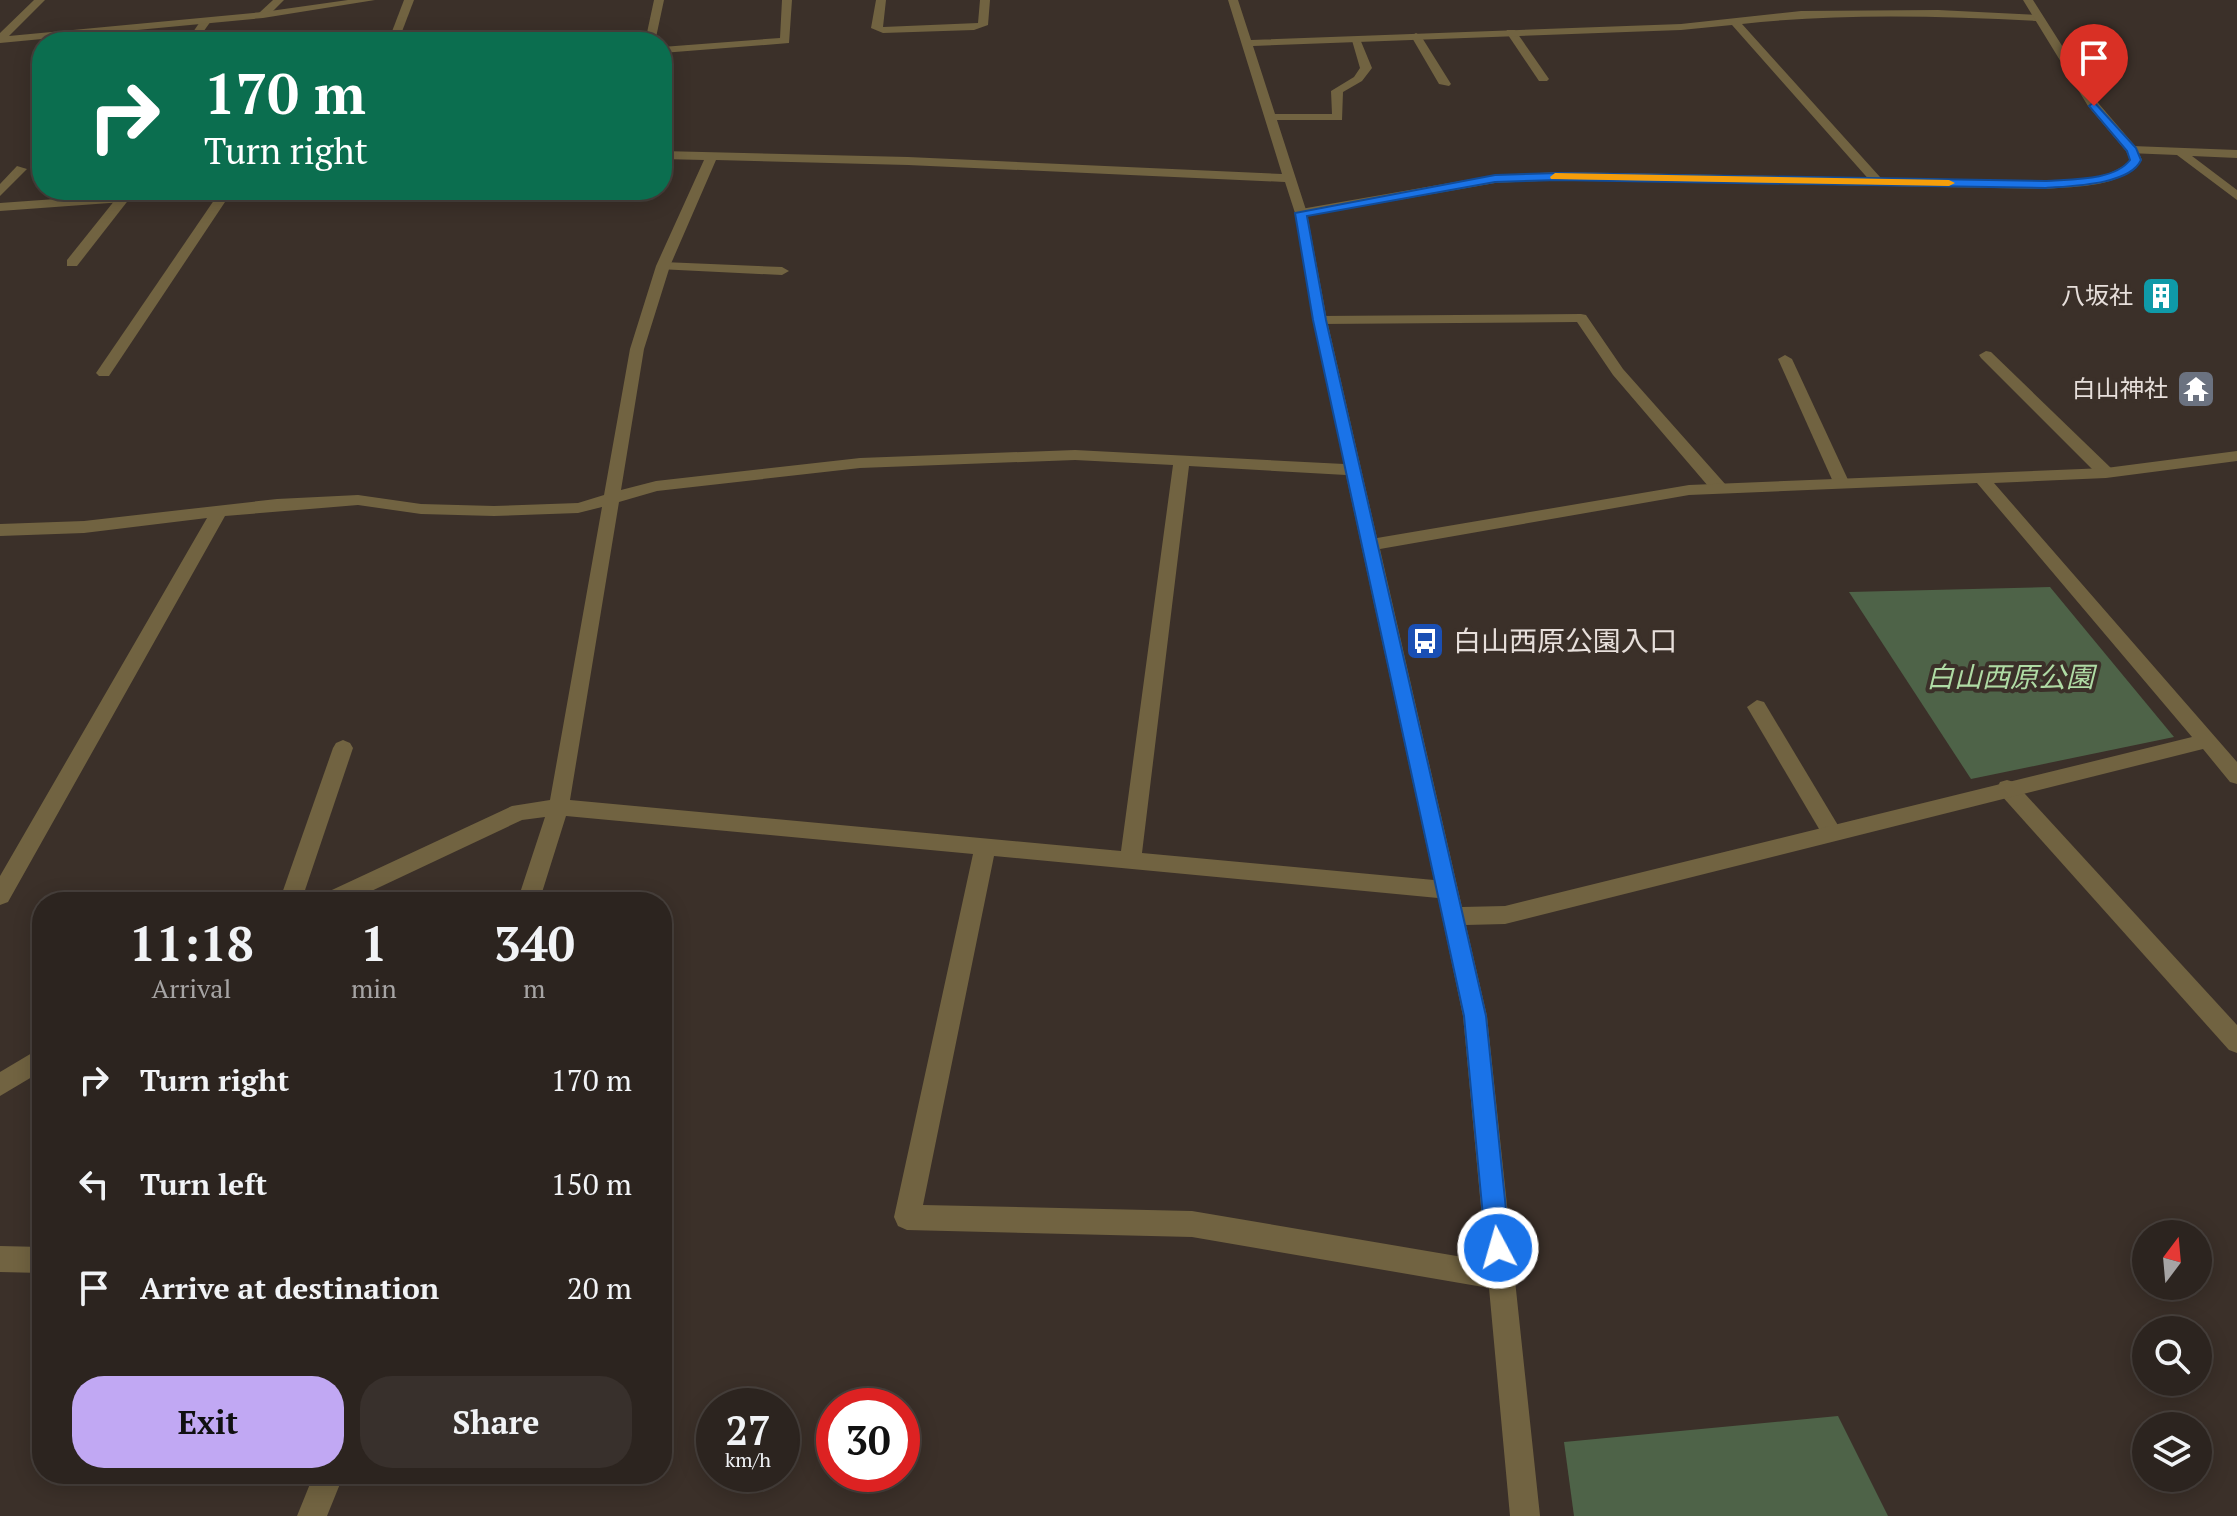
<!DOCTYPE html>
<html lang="en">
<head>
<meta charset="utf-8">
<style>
	:root { --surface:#2c241f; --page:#38302c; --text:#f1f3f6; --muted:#a6a4a4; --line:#48413d; --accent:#c1a8f3 }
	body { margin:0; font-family:"PT Serif","Noto Sans JP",serif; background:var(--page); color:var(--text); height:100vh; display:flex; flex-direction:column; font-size:30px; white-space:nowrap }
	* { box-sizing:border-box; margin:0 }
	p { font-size:26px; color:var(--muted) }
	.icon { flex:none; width:44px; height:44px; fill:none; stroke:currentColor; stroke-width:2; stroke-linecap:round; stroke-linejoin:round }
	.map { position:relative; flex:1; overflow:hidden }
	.drawer { position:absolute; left:32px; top:892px; width:640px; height:592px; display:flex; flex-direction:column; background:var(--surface); border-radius:32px; box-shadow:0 4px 20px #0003,0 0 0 2px var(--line) }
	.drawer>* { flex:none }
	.banner { position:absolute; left:32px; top:32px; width:640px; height:168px; border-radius:32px; box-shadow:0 4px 20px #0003,0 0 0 2px var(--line); background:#0b6e4f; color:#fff; overflow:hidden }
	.needle { width:52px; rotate:16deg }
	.tools { position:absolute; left:2132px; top:1220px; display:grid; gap:16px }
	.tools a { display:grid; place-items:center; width:80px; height:80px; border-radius:50%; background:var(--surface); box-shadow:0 4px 20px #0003,0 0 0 2px var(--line); font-size:40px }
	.speed { position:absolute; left:696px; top:1388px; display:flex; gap:16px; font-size:40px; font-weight:700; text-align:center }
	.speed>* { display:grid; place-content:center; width:104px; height:104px; border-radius:50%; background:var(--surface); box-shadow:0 4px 20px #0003,0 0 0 2px var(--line); line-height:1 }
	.speed small { font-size:20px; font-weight:400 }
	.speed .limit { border:12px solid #d22; background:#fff; color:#111 }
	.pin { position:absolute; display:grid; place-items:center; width:68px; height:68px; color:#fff; margin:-82px -34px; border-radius:50% 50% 50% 0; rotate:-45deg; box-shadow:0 0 8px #0007 }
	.pin .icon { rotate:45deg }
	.me { position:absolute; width:88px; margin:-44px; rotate:354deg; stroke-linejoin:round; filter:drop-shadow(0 0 6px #0008) }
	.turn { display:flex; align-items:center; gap:28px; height:168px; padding:0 40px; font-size:36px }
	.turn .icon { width:104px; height:104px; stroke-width:2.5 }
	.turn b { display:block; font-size:56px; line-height:68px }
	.eta { display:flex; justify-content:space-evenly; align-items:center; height:136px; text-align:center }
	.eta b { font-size:48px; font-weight:600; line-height:56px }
	.button { display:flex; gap:16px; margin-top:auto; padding:16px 40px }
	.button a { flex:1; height:92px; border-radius:32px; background:var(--accent); color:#111; font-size:32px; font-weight:600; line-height:92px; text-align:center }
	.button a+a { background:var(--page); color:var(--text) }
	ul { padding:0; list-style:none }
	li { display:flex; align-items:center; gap:24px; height:104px; padding:0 40px }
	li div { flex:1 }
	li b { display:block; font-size:30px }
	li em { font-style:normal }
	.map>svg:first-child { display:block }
</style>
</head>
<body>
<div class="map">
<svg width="2237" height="1516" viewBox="0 0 2237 1516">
	<rect width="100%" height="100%" fill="#3b3029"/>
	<!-- green -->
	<g fill="#4e6348">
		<polygon points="2050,587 2174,737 1971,779 1849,592"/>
		<polygon points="1838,1416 1888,1516 1574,1516 1564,1442"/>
	</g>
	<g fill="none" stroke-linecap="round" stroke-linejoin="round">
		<!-- service -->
		<g fill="#716341" fill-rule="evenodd">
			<polygon points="273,0 284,0 267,17 259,17 259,13"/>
			<polygon points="404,0 414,0 398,42 388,42"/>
			<polygon points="202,19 211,21 196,42 186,42"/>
			<polygon points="1507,30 1515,30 1549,79 1547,81 1539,81 1506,32"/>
			<polygon points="1416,33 1421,36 1451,84 1449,86 1439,84 1411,36"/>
			<polygon points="1351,37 1360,39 1372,68 1362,81 1343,92 1342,120 1266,120 1266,116 1270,114 1332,114 1331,91 1354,77 1360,68"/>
			<polygon points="17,166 27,169 0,196 0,184"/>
			<polygon points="233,190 109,376 99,376 96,373 221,190"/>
			<polygon points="119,195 130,198 77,266 67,266 67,260"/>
			<polygon points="663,262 782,267 789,271 782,275 658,269 658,263"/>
			<polygon points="1581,314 1586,315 1623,369 1726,485 1728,489 1726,493 1714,493 1613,375 1577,322 1320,324 1313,320 1320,316"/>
			<polygon points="1986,351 1991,352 2112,469 2112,477 2100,477 1981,358 1979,355"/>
			<polygon points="1785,355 1792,359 1850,484 1848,488 1836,488 1834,484 1778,359"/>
			<polygon points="1757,700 1764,702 1839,827 1842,833 1839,839 1832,841 1825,839 1747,707"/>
			<polygon points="343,740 350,743 353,748 301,902 279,902 333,748 336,743"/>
			<polygon points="2007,780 2014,782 2237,1025 2237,1053 2229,1050 2000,794 1997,788 2000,782"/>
		</g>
		<!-- minor -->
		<g fill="#716341" fill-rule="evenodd">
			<polygon points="34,0 45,0 9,36 263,12 348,0 375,0 263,18 0,43 0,33"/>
			<polygon points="654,0 664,0 655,42 645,42"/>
			<polygon points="782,0 792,0 789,43 662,53 662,47 780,38"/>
			<polygon points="876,0 886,0 883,27 978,23 980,0 990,0 988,25 974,30 883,33 871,28"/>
			<path d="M 1228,0 L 1238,0 L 1251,40 L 1681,24 L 1801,11 L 1938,10 L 2039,15 L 2044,18 L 2039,21 C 1940,16 1841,13 1742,24 L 1880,177 L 1882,180 L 1876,184 L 1872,183 L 1732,25 L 1681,30 L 1253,46 L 1307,213 L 1327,320 L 1377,538 L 1689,485 L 2106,468 L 2237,451 L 2237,461 L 2106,478 L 1994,483 L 2237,762 L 2237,784 L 2230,782 L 2203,749 L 1505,924 L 1466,925 L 1487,1016 L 1540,1516 L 1510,1516 L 1489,1288 L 1192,1237 L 907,1230 L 898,1226 L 894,1217 L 973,854 L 566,816 L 539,902 L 517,902 L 545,817 L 522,820 L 348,902 L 316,902 L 319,896 L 512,806 L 550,800 L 602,507 L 578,513 L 494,516 L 421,514 L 358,505 L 225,516 L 8,902 L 0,905 L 0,876 L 207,518 L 84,533 L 0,536 L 0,524 L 84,521 L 277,499 L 358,495 L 421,504 L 494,506 L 578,503 L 604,495 L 630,349 L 656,266 L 704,160 L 662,159 L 662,151 L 908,157 L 1282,174 ZM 716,160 L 908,165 L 1285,182 L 1295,213 L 1313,320 L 1344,464 L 1075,450 L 860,458 L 656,481 L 621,490 L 644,349 L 670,266 ZM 1075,460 L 1173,465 L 1121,851 L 570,800 L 619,502 L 657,491 L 860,468 ZM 1189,466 L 1346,475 L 1434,880 L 1142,853 ZM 1977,483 L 2192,737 L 1505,906 L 1462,907 L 1380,549 L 1689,495 ZM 994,856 L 1438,898 L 1463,1016 L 1486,1261 L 1192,1211 L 923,1205 Z"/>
			<polygon points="2132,146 2237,150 2237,158 2192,156 2237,190 2237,200 2177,155 2128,153 2126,150"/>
			<polygon points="181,190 239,190 233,194 0,211 0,203"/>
			<polygon points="42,1047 42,1071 0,1096 0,1072"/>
			<polygon points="0,1246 42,1247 42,1273 0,1272"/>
			<polygon points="314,1474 344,1474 327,1516 297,1516"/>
		</g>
		<!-- tertiary -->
		<path fill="#716341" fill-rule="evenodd" d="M 2023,0 L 2033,0 L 2099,104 L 2136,147 L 2142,160 C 2121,188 2078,186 2046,189 L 1559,180 L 1495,183 L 1301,217 L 1295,213 L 1301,209 L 1495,175 L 1559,172 L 2046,181 C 2072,179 2111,181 2130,160 L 2126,151 L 2088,106 Z"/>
	</g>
	<!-- route -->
	<path fill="#1a73e8" stroke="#114b97" stroke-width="2" d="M 2094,102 L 2136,148 L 2141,160 C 2130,185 2071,186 2046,188 L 1559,180 L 1495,182 L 1307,216 L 1326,320 L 1486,1016 L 1510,1248 L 1507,1256 L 1498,1260 L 1490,1256 L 1486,1248 L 1464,1016 L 1313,320 L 1295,213 L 1495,175 L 1559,173 L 2046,181 C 2071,179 2114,181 2130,160 L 2127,151 L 2089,106 Z"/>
	<!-- slow -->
	<polygon fill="#f59e0b" points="1555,173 1949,180 1955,183 1949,186 1551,179 1550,177"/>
	<!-- icons -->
	<defs>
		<g id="building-square" transform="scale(2)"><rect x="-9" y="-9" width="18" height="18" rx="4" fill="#0f9aa8" stroke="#3b3029"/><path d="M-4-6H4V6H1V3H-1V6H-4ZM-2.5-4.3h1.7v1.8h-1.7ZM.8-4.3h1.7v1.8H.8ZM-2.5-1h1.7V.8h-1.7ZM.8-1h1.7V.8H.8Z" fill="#fff"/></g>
		<g id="temple-square" transform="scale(2)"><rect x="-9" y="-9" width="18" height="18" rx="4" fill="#6b7280" stroke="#3b3029"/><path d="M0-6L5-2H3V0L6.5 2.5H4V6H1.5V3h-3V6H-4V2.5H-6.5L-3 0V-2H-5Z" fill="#fff"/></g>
		<g id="bus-square" transform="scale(2)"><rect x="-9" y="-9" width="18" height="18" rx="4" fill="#1a4fb4" stroke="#3b3029"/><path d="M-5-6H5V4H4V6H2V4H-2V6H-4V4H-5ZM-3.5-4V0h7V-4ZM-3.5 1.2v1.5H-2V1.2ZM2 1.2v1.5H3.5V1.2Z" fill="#fff"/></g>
	</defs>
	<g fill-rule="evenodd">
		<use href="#building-square" x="2161" y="296"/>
		<use href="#temple-square" x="2196" y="389"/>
		<use href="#bus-square" x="1425" y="641"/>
	</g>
	<g text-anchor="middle" stroke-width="8" stroke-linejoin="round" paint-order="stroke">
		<!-- far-poi labels -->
		<g font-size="24" fill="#e7dfdb" stroke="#3b3029" text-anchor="end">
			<text x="2133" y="304">八坂社</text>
			<text x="2168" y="397">白山神社</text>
		</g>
		<!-- poi labels -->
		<g font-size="28" fill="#e7dfdb" stroke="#3b3029" text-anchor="start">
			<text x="1453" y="651">白山西原公園入口</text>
		</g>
		<!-- park labels -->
		<g font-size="28" font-style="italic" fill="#afdba4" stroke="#3b3029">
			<text x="2010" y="687">白山西原公園</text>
		</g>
	</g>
</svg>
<div class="tools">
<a><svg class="needle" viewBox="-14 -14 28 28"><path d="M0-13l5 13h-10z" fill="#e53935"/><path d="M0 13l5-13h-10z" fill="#a6a4a4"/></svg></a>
<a><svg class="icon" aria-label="search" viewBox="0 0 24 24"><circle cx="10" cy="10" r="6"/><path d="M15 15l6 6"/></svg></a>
<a><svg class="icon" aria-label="layers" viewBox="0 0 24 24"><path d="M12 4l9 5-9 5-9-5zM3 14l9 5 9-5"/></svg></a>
</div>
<div class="speed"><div>27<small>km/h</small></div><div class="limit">30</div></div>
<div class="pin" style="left:2094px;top:106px;background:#d93025"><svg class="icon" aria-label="arrive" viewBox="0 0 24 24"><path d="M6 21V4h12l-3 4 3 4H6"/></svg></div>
<svg class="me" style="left:1498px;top:1248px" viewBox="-20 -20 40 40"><circle r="17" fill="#1a73e8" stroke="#fff" stroke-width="3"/><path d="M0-11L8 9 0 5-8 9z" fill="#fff"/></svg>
<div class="banner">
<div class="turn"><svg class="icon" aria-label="right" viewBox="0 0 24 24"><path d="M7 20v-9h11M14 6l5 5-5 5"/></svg><div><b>170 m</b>Turn right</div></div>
</div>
<section class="drawer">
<div class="eta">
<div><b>11:18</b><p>Arrival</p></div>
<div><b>1</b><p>min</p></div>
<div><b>340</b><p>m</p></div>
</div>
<ul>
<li><svg class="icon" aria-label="right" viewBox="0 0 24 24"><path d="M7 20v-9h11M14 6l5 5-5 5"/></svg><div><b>Turn right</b></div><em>170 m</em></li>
<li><svg class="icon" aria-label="left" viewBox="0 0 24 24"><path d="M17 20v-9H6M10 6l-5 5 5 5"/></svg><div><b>Turn left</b></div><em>150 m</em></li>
<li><svg class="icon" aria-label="arrive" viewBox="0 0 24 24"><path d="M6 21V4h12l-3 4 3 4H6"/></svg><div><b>Arrive at destination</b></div><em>20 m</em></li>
</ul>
<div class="button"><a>Exit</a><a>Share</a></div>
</section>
</div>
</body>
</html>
